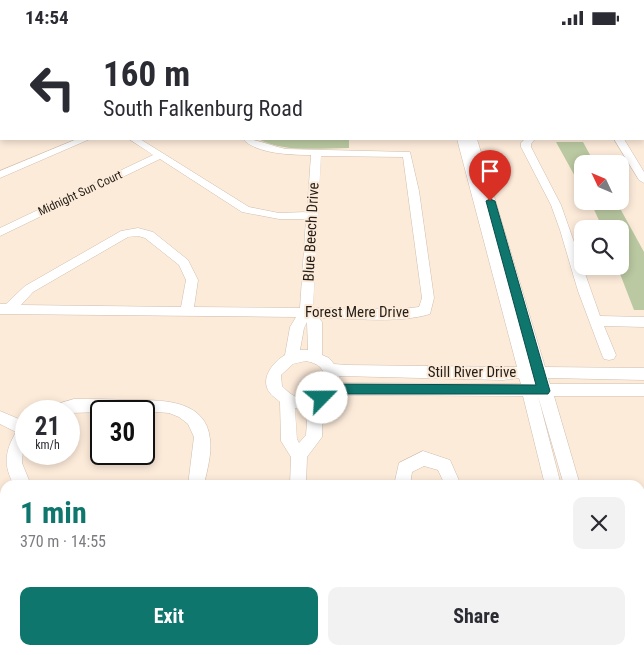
<!DOCTYPE html>
<html lang="en">
<head>
<meta charset="utf-8">
<style>
	:root { --surface:#fff; --page:#f2f2f3; --text:#2b2b33; --muted:#7c7c81; --accent:#0f766e }
	body { margin:0; font-family:"Roboto Condensed",sans-serif; background:var(--page); color:var(--text); height:100vh; display:flex; flex-direction:column; font-size:19px; white-space:nowrap }
	* { box-sizing:border-box; margin:0 }
	p { font-size:16px; color:var(--muted) }
	.icon { flex:none; width:28px; height:28px; fill:none; stroke:currentColor; stroke-width:2; stroke-linecap:round; stroke-linejoin:round }
	.map { position:relative; flex:1; overflow:hidden }
	.panel { position:absolute; left:0px; top:445px; width:645px; height:175px; display:flex; flex-direction:column; background:var(--surface); border-radius:15px 15px 0 0; box-shadow:0 2px 8px #0003 }
	.panel>* { flex:none }
	.top-card { position:absolute; left:0px; top:0px; width:645px; height:105px; box-shadow:0 2px 8px #0003; background:#fff; color:var(--text); overflow:hidden }
	.needle { width:32px; rotate:314deg }
	.tools { position:absolute; left:574px; top:120px; display:grid; gap:10px }
	.tools a { display:grid; place-items:center; width:55px; height:55px; border-radius:10px; background:var(--surface); box-shadow:0 2px 8px #0003; font-size:25px }
	.speed { position:absolute; left:15px; top:365px; display:flex; gap:10px; font-size:25px; font-weight:700; text-align:center }
	.speed>* { display:grid; place-content:center; width:65px; height:65px; border-radius:50%; background:var(--surface); box-shadow:0 2px 8px #0003; line-height:1 }
	.speed small { font-size:12px; font-weight:400 }
	.speed .limit { border:2px solid #111; border-radius:8px; background:#fff; color:#111 }
	.pin { position:absolute; display:grid; place-items:center; width:42px; height:42px; color:#fff; margin:-51px -21px; border-radius:50% 50% 50% 0; rotate:-45deg; box-shadow:0 0 5px #0007 }
	.pin .icon { rotate:45deg }
	.me { position:absolute; width:55px; margin:-28px; rotate:67deg; stroke-linejoin:round; filter:drop-shadow(0 0 4px #0008) }
	.turn { display:flex; align-items:center; gap:18px; height:105px; padding:0 20px; font-size:22px }
	.turn .icon { width:65px; height:65px; stroke-width:2.5 }
	.turn b { display:block; font-size:35px; line-height:42px }
	.round { display:grid; place-items:center; flex:none; width:52px; height:52px; border-radius:10px; background:var(--page) }
	.head { display:flex; align-items:center; justify-content:space-between; height:85px; padding:0 20px }
	h1 { font-size:30px; font-weight:700; line-height:38px; color:var(--accent) }
	.button { display:flex; gap:10px; margin-top:auto; padding:10px 20px }
	.button a { flex:1; height:58px; border-radius:10px; background:var(--accent); color:#fff; font-size:20px; font-weight:700; line-height:58px; text-align:center }
	.button a+a { background:var(--page); color:var(--text) }
	.status { display:flex; justify-content:space-between; align-items:center; height:35px; padding:0 25px; background:var(--surface); direction:ltr }
	.status svg { height:14px; fill:currentColor }
	.map>svg:first-child { display:block }
</style>
</head>
<body>
<div class="status"><b>14:54</b><svg viewBox="0 0 49 12"><path d="M0 12V9h3v3zM5 12V6h3v6zM10 12V3h3v9zM15 12V0h3v12zM26 1h20v11H26zM47 4h2v5h-2z"/></svg></div>
<div class="map">
<svg width="644" height="620" viewBox="0 0 644 620">
	<rect width="100%" height="100%" fill="#fdebda"/>
	<!-- built -->
	<polygon fill="#f7dfc9" points="0,0 171,0 172,1 1,1 0,62"/>
	<!-- green -->
	<g fill="#bac9a1">
		<path d="M 258,104 L 349,104 L 349,113 C 319,113 286,118 258,104 Z"/>
		<polygon points="556,107 583,107 595,129 582,129 582,154"/>
		<polygon points="590,166 616,166 644,217 644,275 634,275 617,231 620,231 620,194 603,194"/>
	</g>
	<g fill="none" stroke-linecap="round" stroke-linejoin="round">
		<!-- minor casing -->
		<g stroke="#cfbeae" stroke-width="1">
			<g id="minor">
				<rect x="436" y="0" width="8" height="1"/>
				<polygon points="472,0 480,0 481,1 473,1"/>
				<polygon points="486,0 494,0 495,1 487,1"/>
				<polygon points="77,104 90,104 0,143 0,136"/>
				<path d="M 129,104 L 140,104 L 249,172 L 279,178 L 307,177 L 311,120 C 292,120 256,119 243,104 C 258,104 271,111 286,114 L 410,117 L 419,156 L 434,263 L 430,279 C 397,289 353,283 319,283 L 322,287 L 322,320 L 329,323 L 334,329 L 347,330 L 517,332 L 457,104 L 467,104 L 531,331 L 467,104 L 477,104 L 545,332 L 644,333 L 644,345 L 548,343 L 550,349 L 644,349 L 644,361 L 554,361 L 580,450 L 564,450 L 538,361 L 561,450 L 545,450 L 523,361 L 332,360 L 323,368 L 322,402 L 307,422 L 306,450 L 290,450 L 291,422 L 281,406 L 280,367 C 277,364 272,361 270,358 C 259,344 273,327 285,320 L 290,292 L 296,282 L 0,279 L 0,269 L 6,269 L 25,251 L 121,196 L 138,193 L 153,197 L 188,225 L 198,245 L 194,272 L 300,273 L 306,184 L 279,184 L 242,177 L 160,124 L 0,201 L 0,193 L 153,120 ZM 321,121 L 403,122 L 422,263 L 419,272 L 402,274 L 313,273 ZM 138,201 L 145,203 L 179,230 L 186,245 L 181,272 L 21,270 L 33,257 L 128,202 ZM 307,287 L 308,315 L 300,315 L 304,293 ZM 306,326 C 311,327 317,329 320,332 C 332,345 317,363 303,363 C 294,363 288,357 282,351 L 281,340 L 293,329 ZM 339,341 L 503,345 L 519,343 L 521,349 L 339,348 ZM 295,373 L 303,375 L 308,374 L 306,400 L 299,408 L 297,404 Z"/>
				<polygon points="525,104 535,104 531,109 531,112 561,170 600,281 644,282 644,292 604,291 616,320 614,324 609,325 604,324 602,320 578,256 560,195 551,170 521,112 521,108"/>
				<polygon points="614,104 624,104 644,137 644,148 639,145"/>
				<path d="M 74,364 C 92,364 110,364 128,365 C 159,365 206,363 210,404 C 212,419 207,435 204,450 L 188,450 L 194,402 L 188,389 L 179,382 L 169,378 L 144,376 L 69,378 L 44,376 L 47,372 Z"/>
				<path d="M 0,376 L 26,387 L 26,408 L 23,415 L 22,428 L 31,450 L 14,450 C 3,430 5,416 16,397 L 0,389 Z"/>
				<polygon points="423,416 450,425 461,450 445,450 438,435 424,431 412,437 410,450 394,450 399,428"/>
				<polygon points="640,606 644,607 644,620 630,620 628,615 640,615"/>
				<rect x="281" y="615" width="20" height="5"/>
				<polygon points="484,615 504,615 506,620 486,620"/>
				<polygon points="606,615 627,615 629,620 608,620"/>
			</g>
		</g>
		<!-- minor -->
		<use href="#minor" fill="#fff" fill-rule="evenodd"/>
	</g>
	<!-- route -->
	<path fill="#0f766e" stroke="#0a4d48" d="M 490,164 L 495,166 L 550,356 L 548,359 L 334,359 L 326,367 L 317,367 L 316,363 C 319,357 324,351 331,349 L 536,350 L 486,166 Z"/>
	<g text-anchor="middle" stroke-width="4" stroke-linejoin="round" paint-order="stroke">
		<!-- far-street labels -->
		<g font-size="12" fill="#241e18" stroke="#fdebda">
			<text transform="translate(80 158) rotate(-25)" y="4">Midnight Sun Court</text>
		</g>
		<!-- street labels -->
		<g font-size="15" fill="#241e18" stroke="#fdebda">
			<text transform="translate(311 197) rotate(-87)" y="5">Blue Beech Drive</text>
			<text x="357" y="282">Forest Mere Drive</text>
			<text x="472" y="342">Still River Drive</text>
		</g>
	</g>
</svg>
<div class="tools">
<a><svg class="needle" viewBox="-14 -14 28 28"><path d="M0-13l5 13h-10z" fill="#e53935"/><path d="M0 13l5-13h-10z" fill="#7c7c81"/></svg></a>
<a><svg class="icon" aria-label="search" viewBox="0 0 24 24"><circle cx="10" cy="10" r="6"/><path d="M15 15l6 6"/></svg></a>
</div>
<div class="speed"><div>21<small>km/h</small></div><div class="limit">30</div></div>
<div class="pin" style="left:490px;top:166px;background:#d93025"><svg class="icon" aria-label="arrive" viewBox="0 0 24 24"><path d="M6 21V4h12l-3 4 3 4H6"/></svg></div>
<svg class="me" style="left:322px;top:363px" viewBox="-20 -20 40 40"><circle r="19" fill="#fff"/><path d="M0-13L10 11 0 6-10 11z" fill="#0f766e"/></svg>
<div class="top-card">
<div class="turn"><svg class="icon" aria-label="left" viewBox="0 0 24 24"><path d="M17 20v-9H6M10 6l-5 5 5 5"/></svg><div><b>160 m</b>South Falkenburg Road</div></div>
</div>
<section class="panel">
<div class="head"><div><h1>1 min</h1><p>370 m · 14:55</p></div><a class="round"><svg class="icon" aria-label="close" viewBox="0 0 24 24"><path d="M6 6l12 12M18 6L6 18"/></svg></a></div>
<div class="button"><a>Exit</a><a>Share</a></div>
</section>
</div>
</body>
</html>
